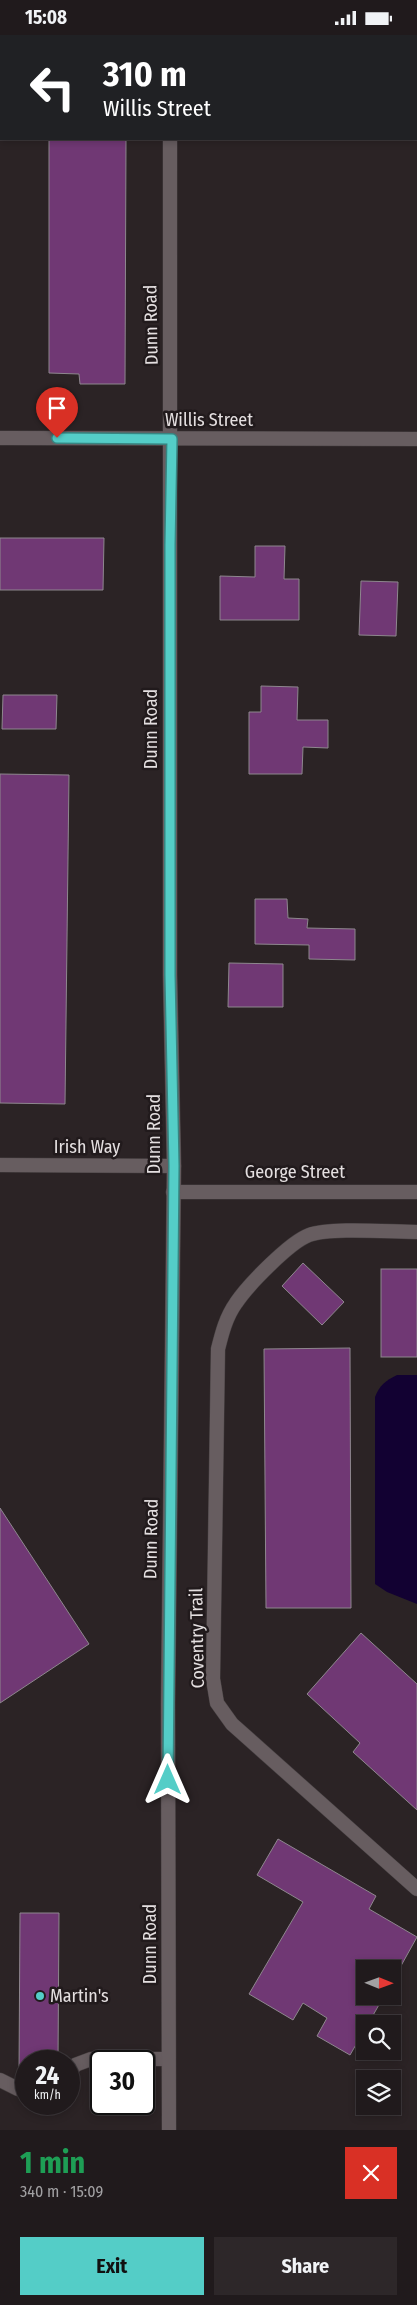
<!DOCTYPE html>
<html lang="en">
<head>
<meta charset="utf-8">
<style>
	:root { --surface:#201a1c; --page:#2d2729; --text:#f1f3f6; --muted:#a2a1a3; --line:#3d383b; --accent:#54cdc7 }
	body { margin:0; font-family:"Fira Sans Condensed",sans-serif; background:var(--page); color:var(--text); height:100vh; display:flex; flex-direction:column; font-size:19px; white-space:nowrap }
	* { box-sizing:border-box; margin:0 }
	p { font-size:16px; color:var(--muted) }
	.icon { flex:none; width:28px; height:28px; fill:none; stroke:currentColor; stroke-width:2; stroke-linecap:round; stroke-linejoin:round }
	.map { position:relative; height:2095px; overflow:hidden }
	.details { display:flex; flex-direction:column; background:var(--surface); flex:1 }
	.details>* { flex:none }
	.top-card { position:absolute; left:0px; top:0px; width:418px; height:105px; box-shadow:0 2px 8px #0003,0 0 0 1px var(--line); background:#202124; color:#fff; overflow:hidden }
	.needle { width:32px; rotate:91deg }
	.tools { position:absolute; left:356px; top:1925px; display:grid; gap:10px }
	.tools a { display:grid; place-items:center; width:45px; height:45px; border-radius:0px; background:var(--surface); box-shadow:0 2px 8px #0003,0 0 0 1px var(--line); font-size:25px }
	.speed { position:absolute; left:15px; top:2015px; display:flex; gap:10px; font-size:25px; font-weight:700; text-align:center }
	.speed>* { display:grid; place-content:center; width:65px; height:65px; border-radius:50%; background:var(--surface); box-shadow:0 2px 8px #0003,0 0 0 1px var(--line); line-height:1 }
	.speed small { font-size:12px; font-weight:400 }
	.speed .limit { border:2px solid #111; border-radius:8px; background:#fff; color:#111 }
	.pin { position:absolute; display:grid; place-items:center; width:42px; height:42px; color:#fff; margin:-51px -21px; border-radius:50% 50% 50% 0; rotate:-45deg; box-shadow:0 0 5px #0007 }
	.pin .icon { rotate:45deg }
	.me { position:absolute; width:55px; margin:-28px; rotate:0deg; stroke-linejoin:round; filter:drop-shadow(0 0 4px #0008) }
	.turn { display:flex; align-items:center; gap:18px; height:105px; padding:0 20px; font-size:22px }
	.turn .icon { width:65px; height:65px; stroke-width:2.5 }
	.turn b { display:block; font-size:35px; line-height:42px }
	.round { display:grid; place-items:center; flex:none; width:52px; height:52px; border-radius:0px; background:var(--page) }
	.overview { display:flex; align-items:center; justify-content:space-between; height:85px; padding:0 20px }
	h1 { font-size:30px; font-weight:700; line-height:38px; color:#1e9e55 }
	.button { display:flex; gap:10px; margin-top:auto; padding:10px 20px }
	.button a { flex:1; height:58px; border-radius:0px; background:var(--accent); color:#111; font-size:20px; font-weight:700; line-height:58px; text-align:center }
	.button a+a { background:var(--page); color:var(--text) }
	.status { display:flex; justify-content:space-between; align-items:center; height:35px; padding:0 25px; background:var(--surface); direction:ltr }
	.status svg { height:14px; fill:currentColor }
	.map>svg:first-child { display:block }
</style>
</head>
<body>
<div class="status"><b>15:08</b><svg viewBox="0 0 49 12"><path d="M0 12V9h3v3zM5 12V6h3v6zM10 12V3h3v9zM15 12V0h3v12zM26 1h20v11H26zM47 4h2v5h-2z"/></svg></div>
<div class="map">
<svg width="417" height="2095" viewBox="0 0 417 2095">
	<rect width="100%" height="100%" fill="#2b2325"/>
	<!-- water -->
	<path fill="#120132" d="M 397,1340 L 417,1340 L 417,1569 L 387,1557 L 375,1549 L 375,1362 C 380,1350 385,1346 397,1340 Z"/>
	<!-- building -->
	<g fill="#703874" stroke="#8e878e">
		<rect x="50" y="0" width="76" height="1"/>
		<polygon points="49,104 126,104 125,349 80,349 79,339 49,338"/>
		<polygon points="0,503 104,503 103,555 0,555"/>
		<polygon points="255,511 285,511 284,544 299,544 299,585 220,585 220,541 255,542"/>
		<polygon points="361,546 398,547 396,601 359,600"/>
		<polygon points="261,651 298,652 297,685 328,685 328,713 303,712 302,739 249,739 249,677 261,677"/>
		<polygon points="3,660 57,660 56,694 2,694"/>
		<polygon points="0,739 69,740 65,1069 0,1068"/>
		<polygon points="255,864 287,864 288,883 308,884 307,893 355,894 355,925 309,924 309,910 255,909"/>
		<polygon points="229,928 283,929 283,972 228,972"/>
		<polygon points="303,1228 344,1267 322,1290 282,1251"/>
		<rect x="381" y="1234" width="36" height="88"/>
		<polygon points="350,1313 351,1573 266,1573 264,1314"/>
		<polygon points="0,1473 89,1609 0,1668"/>
		<polygon points="361,1598 417,1649 417,1775 353,1717 360,1708 307,1659"/>
		<polygon points="278,1804 376,1861 369,1874 417,1902 392,1947 392,1934 365,1934 365,1961 384,1961 368,1989 365,1989 365,1994 350,2020 317,2001 327,1983 303,1968 293,1985 249,1959 303,1867 257,1840"/>
		<polygon points="20,1878 59,1878 58,2026 26,2026 26,2040 19,2040"/>
	</g>
	<g fill="none" stroke-linecap="round" stroke-linejoin="round">
		<!-- service casing -->
		<g stroke="#453f40" stroke-width="15">
			<g id="service">
				<polyline points="0,1130 174,1131"/>
				<path d="M 417,1197 C 391,1197 331,1192 309,1200 C 290,1207 248,1250 236,1268 C 226,1282 222,1298 218,1314 L 213,1644 L 217,1668 L 232,1689 L 417,1854"/>
				<polyline points="69,2039 75,2030 91,2024 168,2024"/>
				<polyline points="0,2045 18,2054 26,2054"/>
			</g>
		</g>
		<!-- minor casing -->
		<g stroke="#453f40" stroke-width="15">
			<g id="minor">
				<polyline points="171,1 171,0"/>
				<polyline points="0,403 417,404"/>
				<polyline points="173,1157 417,1157"/>
				<polyline points="169,2095 168,1669 174,1131 170,940 170,104"/>
			</g>
		</g>
		<!-- service -->
		<use href="#service" stroke="#675d60" stroke-width="14"/>
		<!-- minor -->
		<use href="#minor" stroke="#675d60" stroke-width="14"/>
	</g>
	<g fill="none" stroke-linecap="round" stroke-linejoin="round">
		<!-- route casing -->
		<g stroke="#378581" stroke-width="12">
			<polyline id="route" points="57,403 172,404 170,510 170,940 174,1131 168,1745"/>
		</g>
		<!-- route -->
		<use href="#route" stroke="#54cdc7" stroke-width="9"/>
	</g>
	<!-- markers -->
	<circle fill="#54cdc7" stroke="#211a1c" stroke-width="2" cx="40" cy="1961" r="5"/>
	<g text-anchor="middle" stroke-width="5" stroke-linejoin="round" paint-order="stroke">
		<!-- street labels -->
		<g font-size="18" fill="#e4dfe0" stroke="#211a1c">
			<text transform="translate(151 290) rotate(-91)" y="6">Dunn Road</text>
			<text x="209" y="391">Willis Street</text>
			<text transform="translate(151 694) rotate(-90)" y="6">Dunn Road</text>
			<text transform="translate(154 1099) rotate(-90)" y="6">Dunn Road</text>
			<text x="87" y="1118">Irish Way</text>
			<text x="295" y="1143">George Street</text>
			<text transform="translate(151 1504) rotate(-89)" y="6">Dunn Road</text>
			<text transform="translate(197 1603) rotate(-91)" y="6">Coventry Trail</text>
			<text transform="translate(150 1909) rotate(-90)" y="6">Dunn Road</text>
		</g>
		<!-- poi labels -->
		<g font-size="18" fill="#e4dfe0" stroke="#211a1c" text-anchor="start">
			<text x="50" y="1967">Martin's</text>
		</g>
	</g>
</svg>
<div class="tools">
<a><svg class="needle" viewBox="-14 -14 28 28"><path d="M0-13l5 13h-10z" fill="#e53935"/><path d="M0 13l5-13h-10z" fill="#a2a1a3"/></svg></a>
<a><svg class="icon" aria-label="search" viewBox="0 0 24 24"><circle cx="10" cy="10" r="6"/><path d="M15 15l6 6"/></svg></a>
<a><svg class="icon" aria-label="layers" viewBox="0 0 24 24"><path d="M12 4l9 5-9 5-9-5zM3 14l9 5 9-5"/></svg></a>
</div>
<div class="speed"><div>24<small>km/h</small></div><div class="limit">30</div></div>
<div class="pin" style="left:57px;top:403px;background:#d93025"><svg class="icon" aria-label="arrive" viewBox="0 0 24 24"><path d="M6 21V4h12l-3 4 3 4H6"/></svg></div>
<svg class="me" style="left:168px;top:1745px" viewBox="-20 -20 40 40"><path d="M0-17L14 15 0 8-14 15z" fill="#54cdc7" stroke="#fff" stroke-width="4"/></svg>
<div class="top-card">
<div class="turn"><svg class="icon" aria-label="left" viewBox="0 0 24 24"><path d="M17 20v-9H6M10 6l-5 5 5 5"/></svg><div><b>310 m</b>Willis Street</div></div>
</div>
</div>
<section class="details">
<div class="overview"><div><h1>1 min</h1><p>340 m · 15:09</p></div><a class="round" style="background:#d93025;color:#fff"><svg class="icon" aria-label="close" viewBox="0 0 24 24"><path d="M6 6l12 12M18 6L6 18"/></svg></a></div>
<div class="button"><a>Exit</a><a>Share</a></div>
</section>
</body>
</html>
